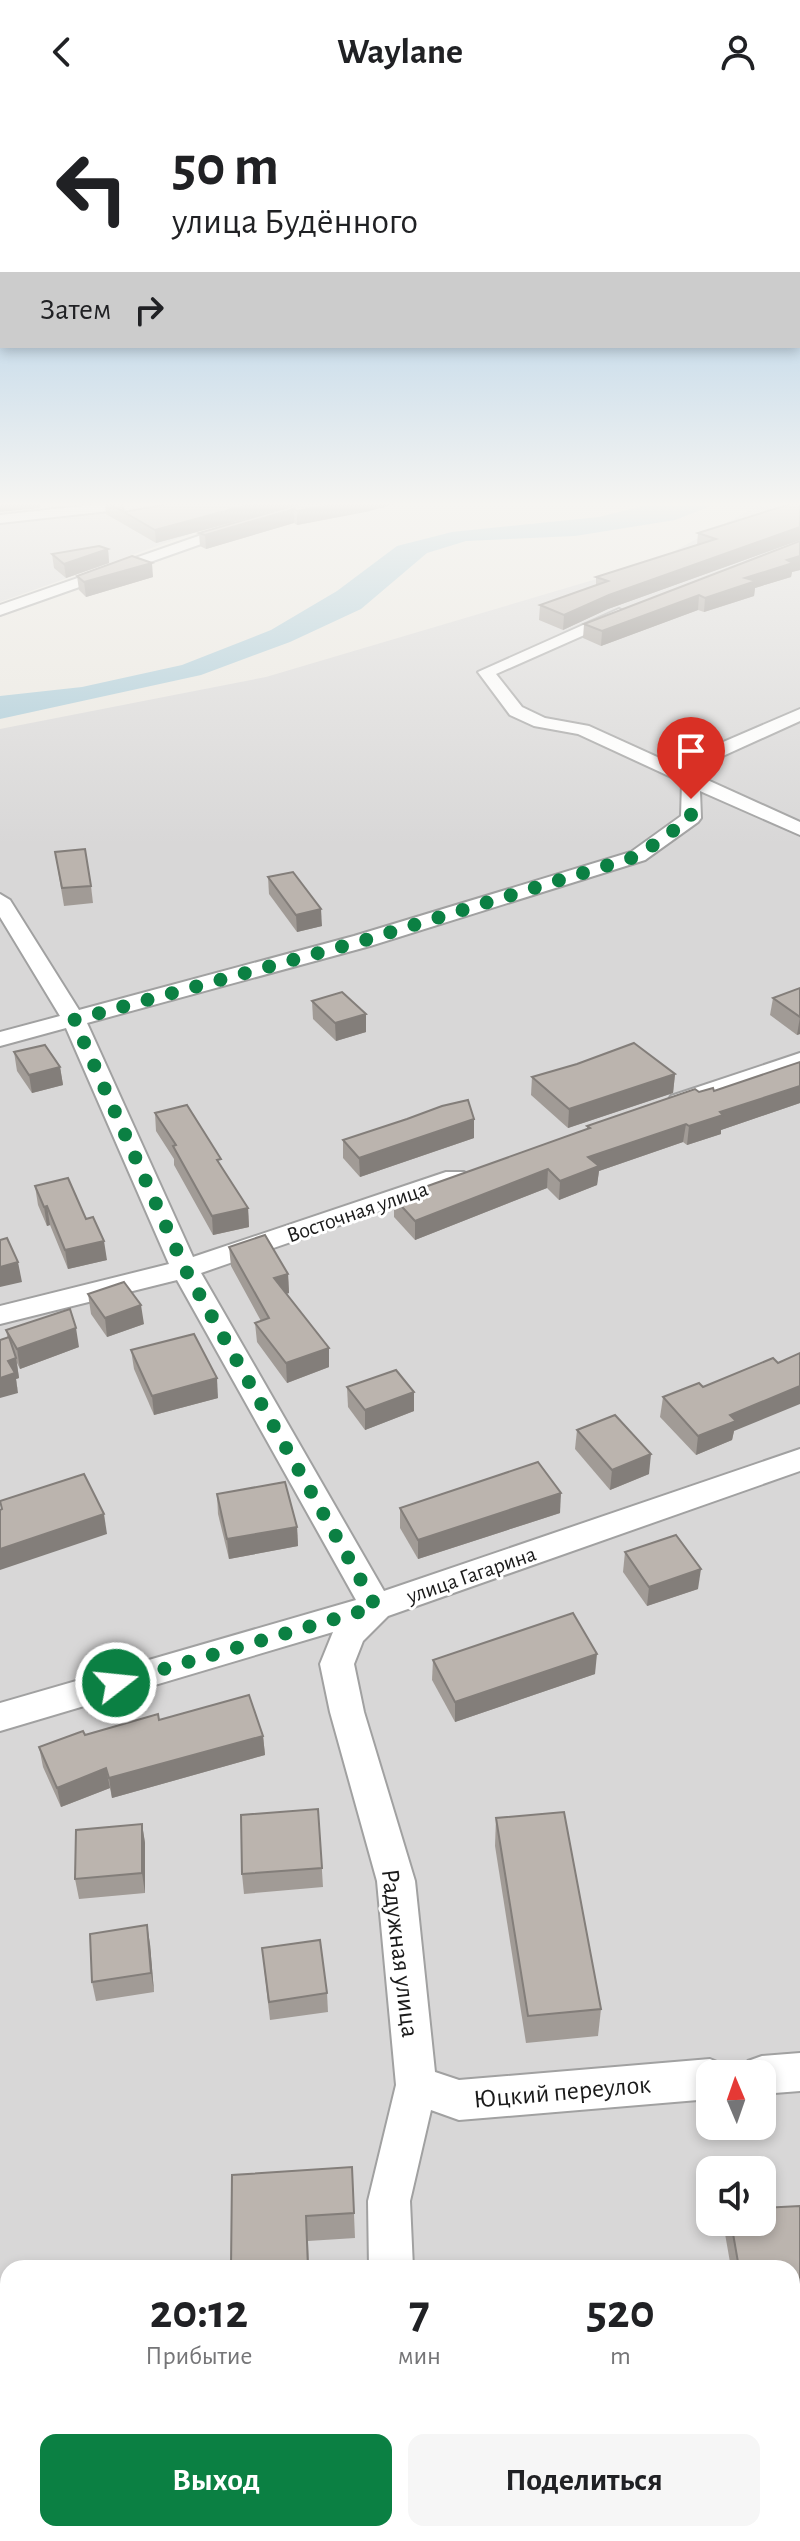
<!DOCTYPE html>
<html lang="ru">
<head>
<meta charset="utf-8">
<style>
	:root { --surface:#fff; --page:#f6f6f6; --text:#202124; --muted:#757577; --accent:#0b8043 }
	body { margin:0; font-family:"Alegreya Sans",sans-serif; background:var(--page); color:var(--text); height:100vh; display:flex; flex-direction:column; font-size:30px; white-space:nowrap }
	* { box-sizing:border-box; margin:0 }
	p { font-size:26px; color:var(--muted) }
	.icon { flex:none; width:44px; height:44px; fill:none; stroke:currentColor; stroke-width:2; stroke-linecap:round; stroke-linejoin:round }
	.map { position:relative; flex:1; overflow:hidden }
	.panel { position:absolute; left:0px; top:2156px; width:800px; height:282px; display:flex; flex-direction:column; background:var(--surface); border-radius:24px 24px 0 0; box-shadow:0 4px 12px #0003 }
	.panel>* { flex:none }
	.top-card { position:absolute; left:0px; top:0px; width:800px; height:244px; box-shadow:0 4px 12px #0003; background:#fff; color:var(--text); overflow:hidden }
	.needle { width:52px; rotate:358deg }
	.buttons { position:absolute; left:696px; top:1956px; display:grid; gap:16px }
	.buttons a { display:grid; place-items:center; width:80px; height:80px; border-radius:16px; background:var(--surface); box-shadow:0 4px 12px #0003; font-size:40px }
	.pin { position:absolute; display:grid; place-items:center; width:68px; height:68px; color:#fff; margin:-82px -34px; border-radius:50% 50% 50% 0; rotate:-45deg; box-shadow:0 0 8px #0007 }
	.pin .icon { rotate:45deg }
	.me { position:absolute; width:88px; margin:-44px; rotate:74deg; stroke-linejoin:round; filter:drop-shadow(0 0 6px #0008) }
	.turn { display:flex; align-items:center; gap:28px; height:168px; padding:0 40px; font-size:36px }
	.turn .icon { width:104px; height:104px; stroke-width:2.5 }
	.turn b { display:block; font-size:56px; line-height:68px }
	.then { display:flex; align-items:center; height:76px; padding:0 40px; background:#0003; gap:16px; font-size:30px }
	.eta { display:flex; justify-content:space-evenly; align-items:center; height:136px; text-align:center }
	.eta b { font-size:48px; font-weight:700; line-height:56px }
	.button { display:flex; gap:16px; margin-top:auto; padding:16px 40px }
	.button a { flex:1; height:92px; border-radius:16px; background:var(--accent); color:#fff; font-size:32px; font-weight:700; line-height:92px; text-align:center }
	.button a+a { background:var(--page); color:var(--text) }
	header { display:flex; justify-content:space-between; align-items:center; height:104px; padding:0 40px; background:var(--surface); font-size:36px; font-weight:700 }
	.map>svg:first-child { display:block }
</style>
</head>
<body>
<header><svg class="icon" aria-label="back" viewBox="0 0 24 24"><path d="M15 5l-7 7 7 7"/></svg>Waylane<svg class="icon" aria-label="person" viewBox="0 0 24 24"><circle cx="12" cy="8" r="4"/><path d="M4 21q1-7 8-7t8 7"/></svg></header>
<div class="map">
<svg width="800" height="2437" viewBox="0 0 800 2437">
	<rect width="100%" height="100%" fill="#ebe8e1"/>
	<!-- residential -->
	<g fill="#d8d7d7" fill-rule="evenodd">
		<polygon points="129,400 300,400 213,422 0,498 0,419 132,404"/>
		<path d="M 761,400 L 800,400 L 800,2437 L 0,2437 L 0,625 L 266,573 L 654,458 ZM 710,1970 L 762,1970 L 762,2022 L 710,2022 ZM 710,2066 L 762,2066 L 762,2118 L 710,2118 ZM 8,2164 L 792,2164 L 792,2430 L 8,2430 Z"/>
	</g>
	<!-- water -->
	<polygon fill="#a4c8d6" points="651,400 716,400 675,416 575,432 466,437 427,449 361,505 290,538 201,571 0,615 0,592 82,583 182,561 271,526 337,487 397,442 452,428 599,413"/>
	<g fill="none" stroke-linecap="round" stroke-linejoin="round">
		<!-- minor casing -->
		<g stroke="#a1a1a1" stroke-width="4">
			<g id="minor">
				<polygon points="101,400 113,400 116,403 109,407 0,419 0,411"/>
				<polygon points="233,420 240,424 238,427 0,511 0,501"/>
				<polygon points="619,505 627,510 625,513 496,570 522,603 545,614 589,622 688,667 700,648 800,605 800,617 714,656 703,674 800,718 800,731 700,687 701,714 698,718 645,756 370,842 87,919 193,1153 446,1068 464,1068 468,1073 464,1078 201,1169 384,1487 800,1345 800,1367 388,1512 363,1537 354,1560 364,1608 415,1777 435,1968 459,1976 710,1955 724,1961 728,1970 710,1970 710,1995 459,2016 431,2006 410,2097 413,2164 369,2164 368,2097 396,1981 377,1777 330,1608 320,1560 333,1528 0,1627 0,1599 356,1496 177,1176 0,1220 0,1202 169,1160 66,924 0,942 0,928 60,912 0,813 0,790 10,796 79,906 354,832 631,748 681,712 682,678 578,630 534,622 510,611 478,568"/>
				<polygon points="800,949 800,964 689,1002 671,1002 668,997 671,992"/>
				<polygon points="800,1949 800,1987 762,1990 762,1970 742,1970 748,1957 762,1952"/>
				<rect x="373" y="2430" width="48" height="7"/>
			</g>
		</g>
		<!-- minor -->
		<use href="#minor" fill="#fff" fill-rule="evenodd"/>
	</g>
	<!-- wall -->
	<g fill="#a19b96">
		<polygon points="105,400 122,400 124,408 168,400 370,407 297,421 294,419 206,445 200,442 199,429 270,408 156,439 106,410"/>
		<polygon points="800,400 800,436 608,505 563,526 539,516 540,501 596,482 596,473 697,441 698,429"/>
		<polygon points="800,437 800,466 792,468 791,473 755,484 754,492 704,508 698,506 601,542 583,534 584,520"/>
		<polygon points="108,445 109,459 66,474 54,464 52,450"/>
		<polygon points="77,472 153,473 86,493 79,486"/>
		<polygon points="55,748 91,782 93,799 64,802"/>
		<polygon points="268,773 322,822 297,828 269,790"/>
		<polygon points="800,884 800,930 797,931 770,911 773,894"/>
		<polygon points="312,897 366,928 336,937 313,915"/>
		<polygon points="14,948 60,963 63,981 32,989 17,967"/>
		<polygon points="800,958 800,999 721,1026 721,1030 687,1041 683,1038 599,1067 597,1081 559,1096 547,1084 415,1136 394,1113 394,1094 587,1026 587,1022 699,988 714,987"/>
		<polygon points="675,970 673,989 568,1024 531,991 532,973"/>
		<polygon points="155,1009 222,1064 248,1104 249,1123 213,1131 174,1061 174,1055 156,1027"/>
		<polygon points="407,1015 474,1015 474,1034 360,1073 343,1054 343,1036"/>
		<polygon points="35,1082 107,1156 68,1165 50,1121 47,1122 38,1101"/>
		<polygon points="229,1143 288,1170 289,1189 286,1190 329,1263 287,1279 257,1238 255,1219 261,1217 231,1162"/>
		<polygon points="88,1190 144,1220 107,1233 91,1210"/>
		<polygon points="6,1226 79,1243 20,1265 17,1259 19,1274 16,1275 18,1289"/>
		<polygon points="131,1246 218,1294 154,1311 134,1265"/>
		<polygon points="347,1283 414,1307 365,1326 348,1303"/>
		<polygon points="663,1293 734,1327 732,1336 696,1351 660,1313"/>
		<polygon points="577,1326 649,1370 610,1386 575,1345"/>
		<polygon points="217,1390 297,1423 298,1442 229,1455 218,1410"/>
		<polygon points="400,1404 560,1409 418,1455 400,1424"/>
		<polygon points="625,1448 698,1485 647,1502 623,1468"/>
		<polygon points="433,1556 595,1570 455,1618 432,1576"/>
		<polygon points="159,1616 263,1632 265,1651 112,1694 110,1684 61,1703 43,1663 39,1643 85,1631"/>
		<polygon points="318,1705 323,1783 244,1790 242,1770"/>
		<polygon points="496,1714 601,1905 598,1932 526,1939 495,1742"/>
		<polygon points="142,1720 145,1739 145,1789 79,1795 75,1775"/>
		<polygon points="150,1840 154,1888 96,1897 92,1878"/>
		<polygon points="264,1863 327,1889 328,1908 270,1916"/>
		<polygon points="352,2063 355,2134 308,2137 309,2164 231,2164"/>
		<polygon points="800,2102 800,2205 792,2206 792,2164 731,2164 724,2124 726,2118 762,2118"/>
		<polygon points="800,2344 800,2409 792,2372 792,2354 795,2345"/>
		<polygon points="225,2430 252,2430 226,2433"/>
	</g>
	<!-- shaded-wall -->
	<g fill="#837e7a">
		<polygon points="0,400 40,400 40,404 0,408"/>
		<polygon points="251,400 301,400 156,439 155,426"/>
		<polygon points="337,400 395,400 370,407 297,421 297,407"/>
		<polygon points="294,405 294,419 206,445 205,431"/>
		<polygon points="800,423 800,436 608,505 563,526 564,511 609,491"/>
		<polygon points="108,445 109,459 66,474 64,460"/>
		<polygon points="800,452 800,466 792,468 791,473 755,484 754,492 704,508 705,494 745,474 787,456"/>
		<polygon points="152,459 153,473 86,493 84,478"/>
		<polygon points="699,491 698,506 601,542 602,527"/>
		<polygon points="321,805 322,822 297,828 296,811"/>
		<polygon points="366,910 366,928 336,937 335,919"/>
		<polygon points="800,913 800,930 797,931"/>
		<polygon points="60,963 63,981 32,989 29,971"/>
		<polygon points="675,970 673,989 568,1024 569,1005"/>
		<polygon points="800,982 800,999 721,1026 721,1030 687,1041 689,1022 720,1008"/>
		<polygon points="474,1015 474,1034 360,1073 359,1054"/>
		<polygon points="686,1020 683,1038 599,1067 597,1081 559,1096 560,1077 588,1053"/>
		<polygon points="548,1065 547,1084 415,1136 415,1117"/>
		<polygon points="47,1102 50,1121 47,1122 44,1103"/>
		<polygon points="248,1104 249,1123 213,1131 212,1112"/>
		<polygon points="104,1137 107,1156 68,1165 65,1146"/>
		<polygon points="18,1158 22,1178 0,1183 0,1163"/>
		<polygon points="288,1170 289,1189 275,1193 274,1174"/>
		<polygon points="141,1201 144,1220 107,1233 105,1214"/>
		<polygon points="76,1224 79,1243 20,1265 17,1245"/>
		<polygon points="329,1244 329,1263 287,1279 286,1259"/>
		<polygon points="16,1254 19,1274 16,1275 18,1289 0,1294 0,1274 8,1257"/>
		<polygon points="217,1274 218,1294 154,1311 152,1292"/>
		<polygon points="800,1282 800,1300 734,1327 732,1336 696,1351 698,1332 730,1311"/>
		<polygon points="414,1288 414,1307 365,1326 365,1306"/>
		<polygon points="651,1350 649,1370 610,1386 612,1366"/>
		<polygon points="561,1389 560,1409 418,1455 418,1436"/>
		<polygon points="104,1410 107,1430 0,1466 0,1445"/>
		<polygon points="297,1423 298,1442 229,1455 227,1435"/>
		<polygon points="701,1465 698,1485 647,1502 649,1483"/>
		<polygon points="597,1550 595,1570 455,1618 455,1598"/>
		<polygon points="263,1632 265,1651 112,1694 109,1674"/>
		<polygon points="106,1664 110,1684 61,1703 57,1684"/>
		<polygon points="142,1720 145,1739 145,1789 142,1769"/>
		<polygon points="147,1821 150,1840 154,1888 151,1869"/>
		<polygon points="66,2430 68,2430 70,2437 65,2437"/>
		<polygon points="687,2430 692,2430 688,2437 682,2437"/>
	</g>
	<!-- building -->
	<g fill="#bbb4ae" stroke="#837e7a" stroke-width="2">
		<polygon points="110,400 122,400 124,408 168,400 251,400 155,426"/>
		<polygon points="299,400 337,400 297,407 294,405 205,431 199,429"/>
		<polygon points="790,400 800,400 800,423 609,491 564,511 540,501 608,477 596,473 716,435 698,429"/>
		<polygon points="800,437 800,452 787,456 793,459 745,474 756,477 705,494 699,491 602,527 584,520"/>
		<polygon points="99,442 108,445 64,460 52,450"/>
		<polygon points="132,452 152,459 84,478 77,472"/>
		<polygon points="85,745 91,782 62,784 55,748"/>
		<polygon points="293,768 321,805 296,811 268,773"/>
		<polygon points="800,884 800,913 773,894"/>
		<polygon points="342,888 366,910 335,919 312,897"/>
		<polygon points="634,939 675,970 569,1005 532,973 577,960"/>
		<polygon points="45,941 60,963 29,971 14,948"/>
		<polygon points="800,958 800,982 720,1008 723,1011 689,1022 686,1020 588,1053 599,1062 560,1077 548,1065 415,1117 394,1094 590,1024 587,1022 695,985 699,988 713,984 714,987"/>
		<polygon points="468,996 474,1015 359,1054 343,1036 407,1015 442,1002"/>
		<polygon points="187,1001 221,1055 217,1056 248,1104 212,1112 173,1042 176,1041 155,1009"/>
		<polygon points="68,1074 86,1115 93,1113 104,1137 65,1146 47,1102 44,1103 35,1082"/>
		<polygon points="265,1131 288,1170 274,1174 329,1244 286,1259 255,1219 269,1214 229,1143"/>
		<polygon points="7,1134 18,1158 0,1163 0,1136"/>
		<polygon points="124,1178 141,1201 105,1214 88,1190"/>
		<polygon points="70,1205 76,1224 17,1245 6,1226"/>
		<polygon points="194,1230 217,1274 152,1292 131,1246"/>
		<polygon points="9,1233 16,1254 8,1257 15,1269 0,1274 0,1236"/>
		<polygon points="800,1249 800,1282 730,1311 736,1317 698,1332 663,1293 699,1279 703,1283 773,1254 778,1259"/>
		<polygon points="396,1266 414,1288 365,1306 347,1283"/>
		<polygon points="615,1311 651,1350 612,1366 577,1326"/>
		<polygon points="538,1358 561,1389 418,1436 400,1404"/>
		<polygon points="84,1370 104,1410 0,1445 0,1406 2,1405 0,1397"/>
		<polygon points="285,1378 297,1423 227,1435 217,1390"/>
		<polygon points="676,1431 701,1465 649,1483 625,1448"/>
		<polygon points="573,1509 597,1550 455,1598 433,1556"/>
		<polygon points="249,1591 263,1632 109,1674 106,1664 57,1684 39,1643 83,1627 85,1631 158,1610 159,1616"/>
		<polygon points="318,1705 322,1764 242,1770 241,1711"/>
		<polygon points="564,1708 601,1905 528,1912 496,1714"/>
		<polygon points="142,1720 142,1769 75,1775 76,1726"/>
		<polygon points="147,1821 151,1869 92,1878 90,1830"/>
		<polygon points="320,1836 327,1889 269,1898 262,1844"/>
		<polygon points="352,2063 354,2109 306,2112 308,2164 231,2164 232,2071"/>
		<polygon points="800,2102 800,2189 792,2189 792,2164 739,2164 731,2118 762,2118 762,2104"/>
		<polygon points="685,2157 687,2164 606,2164"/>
		<polygon points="555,2158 556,2164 511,2164"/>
		<polygon points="155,2160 155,2164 85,2164"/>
		<polygon points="800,2344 800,2366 795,2345"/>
		<polygon points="6,2428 8,2428 8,2430 66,2430 65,2437 5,2437"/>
		<polygon points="487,2430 687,2430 682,2437 488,2437"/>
	</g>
	<!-- sky -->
	<linearGradient id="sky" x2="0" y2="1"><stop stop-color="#8dbce1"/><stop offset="0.54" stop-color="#f6f5f2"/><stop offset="1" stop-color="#f6f5f2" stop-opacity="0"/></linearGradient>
	<rect width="800" height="741" fill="url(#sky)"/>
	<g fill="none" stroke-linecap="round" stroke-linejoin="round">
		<!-- route -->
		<polyline stroke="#0b8043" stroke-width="14" stroke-dasharray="0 25.2" points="116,1579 376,1503 185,1165 74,916 362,837 638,752 691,714 691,695"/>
	</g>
	<g text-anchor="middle" stroke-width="6" stroke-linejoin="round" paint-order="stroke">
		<!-- street labels -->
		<g font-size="22" fill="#1a1a1a" stroke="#fff">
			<text transform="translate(357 1107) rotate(-19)" y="8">Восточная улица</text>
			<text transform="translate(471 1470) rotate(-19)" y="8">улица Гагарина</text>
		</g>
		<!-- near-street labels -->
		<g font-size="26" fill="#1a1a1a" stroke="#fff">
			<text transform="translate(401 1849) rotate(83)" y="9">Радужная улица</text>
			<text transform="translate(562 1987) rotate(-5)" y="9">Юцкий переулок</text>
		</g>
	</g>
</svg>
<div class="buttons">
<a><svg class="needle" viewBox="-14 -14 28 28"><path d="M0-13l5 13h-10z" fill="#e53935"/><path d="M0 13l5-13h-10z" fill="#757577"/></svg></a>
<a><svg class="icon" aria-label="sound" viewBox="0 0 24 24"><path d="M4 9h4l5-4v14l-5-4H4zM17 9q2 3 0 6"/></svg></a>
</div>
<div class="pin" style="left:691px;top:695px;background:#d93025"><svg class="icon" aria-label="arrive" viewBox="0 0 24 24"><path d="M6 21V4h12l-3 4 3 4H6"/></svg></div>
<svg class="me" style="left:116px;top:1579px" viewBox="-20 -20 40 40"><circle r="17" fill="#0b8043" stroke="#fff" stroke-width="3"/><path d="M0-11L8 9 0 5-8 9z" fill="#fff"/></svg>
<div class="top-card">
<div class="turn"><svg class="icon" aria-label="left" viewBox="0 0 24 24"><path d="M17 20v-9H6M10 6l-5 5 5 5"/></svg><div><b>50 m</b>улица Будённого</div></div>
<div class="then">Затем<svg class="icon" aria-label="right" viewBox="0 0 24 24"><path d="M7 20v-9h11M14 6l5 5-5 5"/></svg></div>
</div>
<section class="panel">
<div class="eta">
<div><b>20:12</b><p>Прибытие</p></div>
<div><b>7</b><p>мин</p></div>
<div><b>520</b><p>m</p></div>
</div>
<div class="button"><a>Выход</a><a>Поделиться</a></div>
</section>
</div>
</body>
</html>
